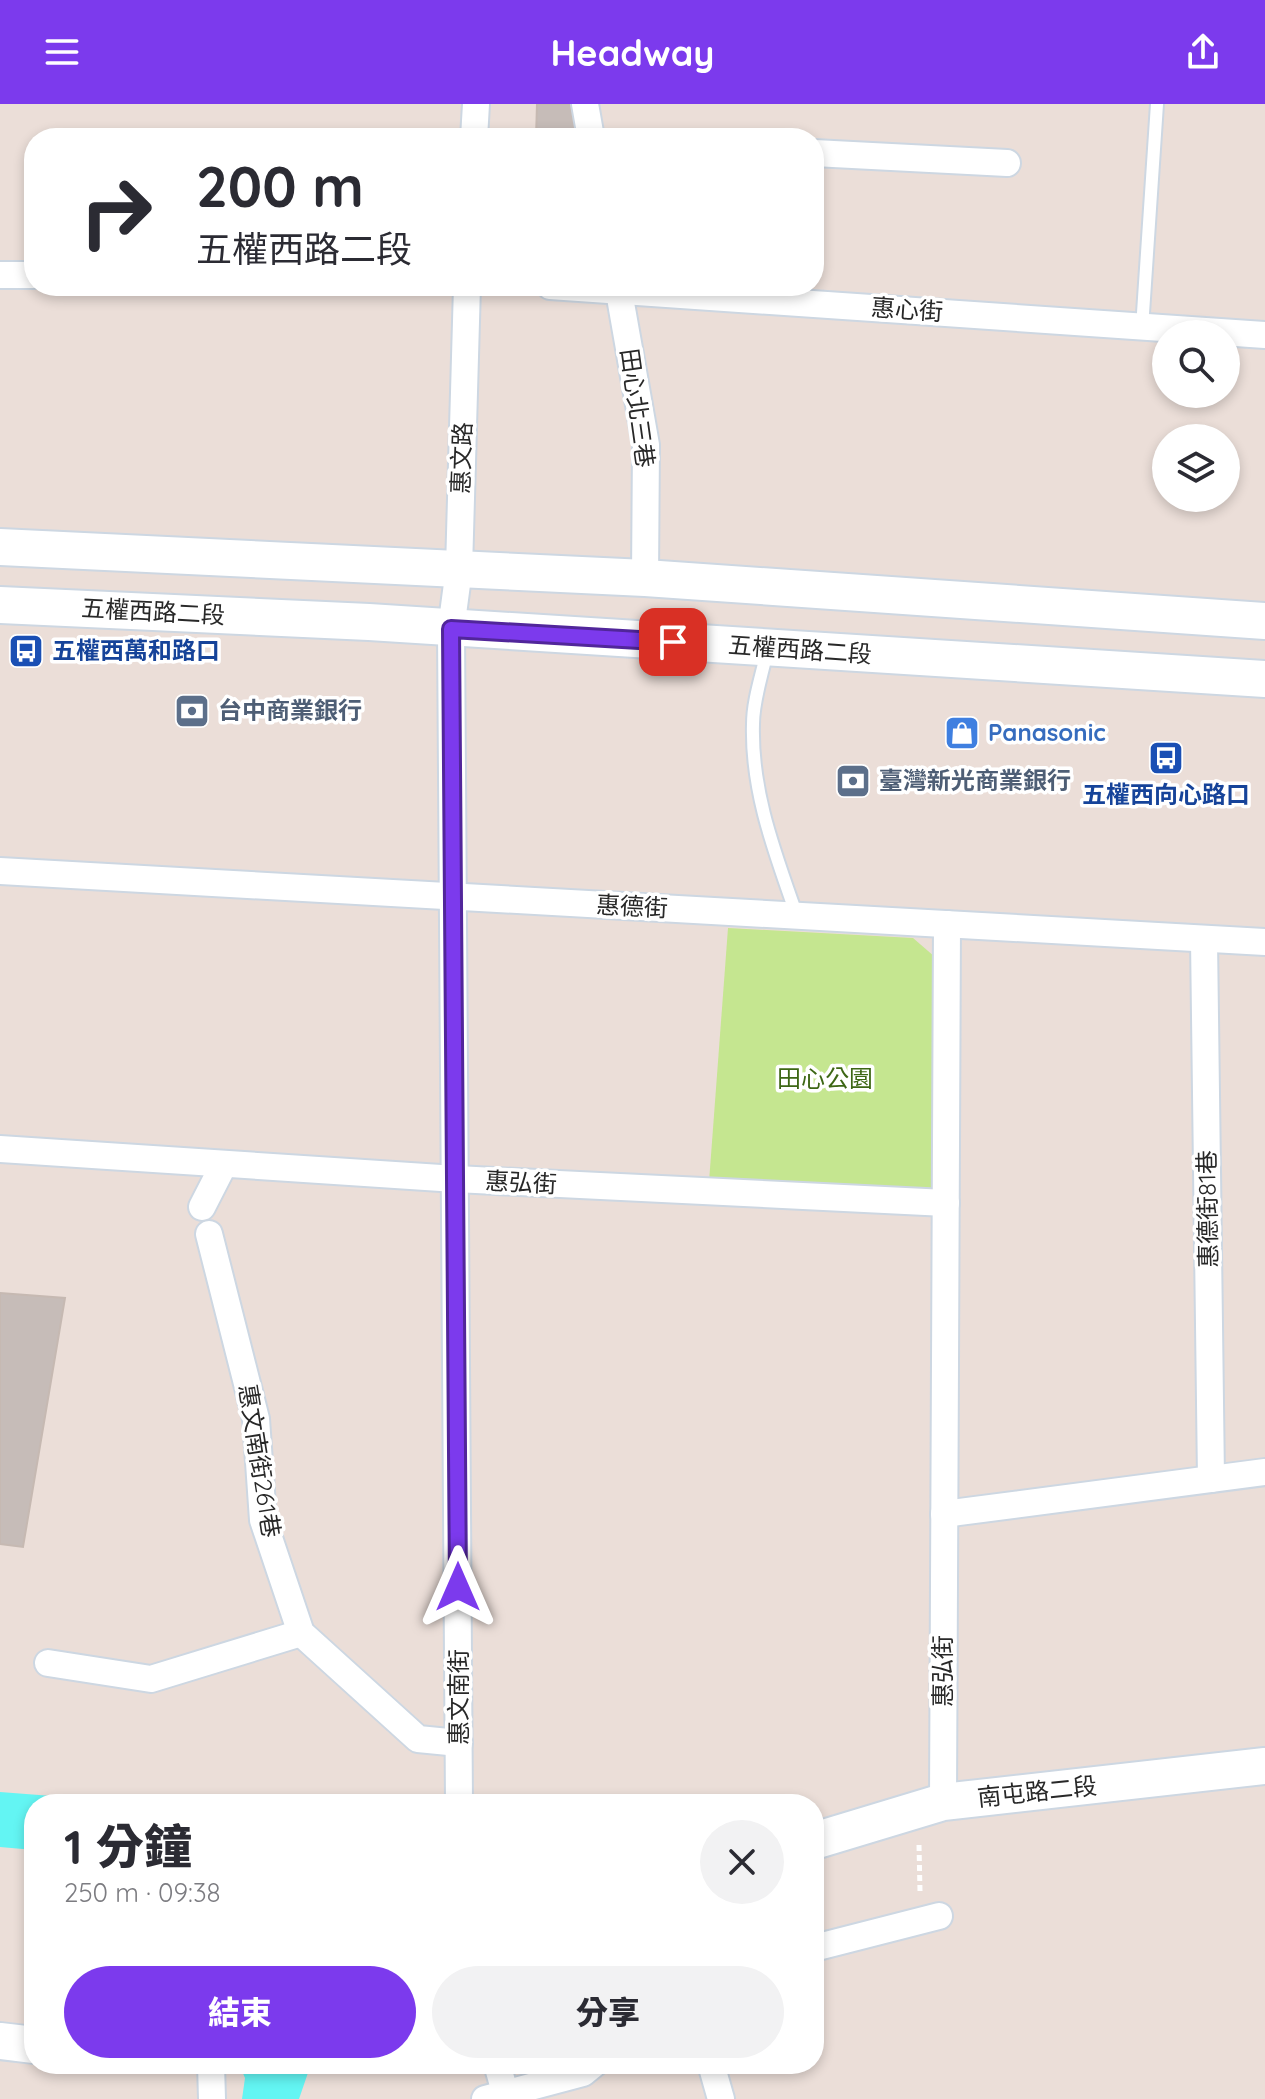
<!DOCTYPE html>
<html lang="zh-TW">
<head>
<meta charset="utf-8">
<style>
	:root { --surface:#fff; --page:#f2f2f3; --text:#2b2b33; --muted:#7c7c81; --accent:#7c3aed }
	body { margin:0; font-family:Quicksand,"Noto Sans TC",sans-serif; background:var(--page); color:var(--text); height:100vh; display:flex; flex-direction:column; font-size:30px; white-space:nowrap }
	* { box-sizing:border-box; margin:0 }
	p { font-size:26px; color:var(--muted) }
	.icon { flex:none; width:44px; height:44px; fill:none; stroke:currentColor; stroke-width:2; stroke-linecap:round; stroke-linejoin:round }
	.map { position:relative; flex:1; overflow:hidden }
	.details { position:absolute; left:24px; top:1690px; width:800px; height:280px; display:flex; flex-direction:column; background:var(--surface); border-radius:32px; box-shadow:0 4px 12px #0003 }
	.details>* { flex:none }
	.hud { position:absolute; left:24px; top:24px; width:800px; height:168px; border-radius:32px; box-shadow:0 4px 12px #0003; background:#fff; color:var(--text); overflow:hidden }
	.tools { position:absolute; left:1152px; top:216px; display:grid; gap:16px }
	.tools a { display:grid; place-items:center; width:88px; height:88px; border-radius:50%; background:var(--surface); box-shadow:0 4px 12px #0003; font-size:40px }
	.pin { position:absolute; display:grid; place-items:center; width:68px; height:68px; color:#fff; margin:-34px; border-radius:16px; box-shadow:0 4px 12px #0006 }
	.me { position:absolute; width:88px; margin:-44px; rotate:0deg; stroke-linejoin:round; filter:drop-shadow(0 0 6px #0008) }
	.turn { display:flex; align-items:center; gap:28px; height:168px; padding:0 40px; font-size:36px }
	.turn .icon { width:104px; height:104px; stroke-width:2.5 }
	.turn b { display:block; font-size:56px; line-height:68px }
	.round { display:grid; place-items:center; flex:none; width:84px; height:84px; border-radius:42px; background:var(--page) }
	.head { display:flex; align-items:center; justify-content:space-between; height:136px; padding:0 40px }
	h1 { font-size:48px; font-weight:800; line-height:60px }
	.button { display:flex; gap:16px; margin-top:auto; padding:16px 40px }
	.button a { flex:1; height:92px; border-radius:48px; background:var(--accent); color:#fff; font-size:32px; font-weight:800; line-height:92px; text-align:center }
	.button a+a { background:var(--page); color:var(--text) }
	header { display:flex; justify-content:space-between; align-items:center; height:104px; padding:0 40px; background:var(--accent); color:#fff; font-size:36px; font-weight:800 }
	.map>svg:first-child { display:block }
</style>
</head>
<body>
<header><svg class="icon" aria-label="menu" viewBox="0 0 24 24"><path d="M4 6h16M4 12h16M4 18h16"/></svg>Headway<svg class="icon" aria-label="share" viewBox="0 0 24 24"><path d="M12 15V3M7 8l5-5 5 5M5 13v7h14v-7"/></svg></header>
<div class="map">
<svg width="1265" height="1995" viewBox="0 0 1265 1995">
	<rect width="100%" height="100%" fill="#ebded8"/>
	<!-- green -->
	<polygon fill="#c5e690" points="728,824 913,834 935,853 932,1088 709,1078"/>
	<!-- water -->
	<g fill="#63f5f3">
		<polygon points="0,1688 91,1695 109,1700 34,1700 34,1746 0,1743"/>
		<polygon points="239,1960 311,1960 299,1995 242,1995 245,1974"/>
	</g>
	<!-- building -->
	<g fill="#c6bcb8" stroke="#c6b9b2" stroke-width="2">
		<polygon points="537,0 591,0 595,34 536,34"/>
		<polygon points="0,1189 65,1194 23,1443 0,1440"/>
	</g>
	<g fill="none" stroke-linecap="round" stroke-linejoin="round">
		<!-- service casing -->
		<g stroke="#cdd7e2" stroke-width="16">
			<g id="service">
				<polyline points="1142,224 1157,0"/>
				<path d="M 767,547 C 762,571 753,596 753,620 C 751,688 775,749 797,812"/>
			</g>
		</g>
		<!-- minor casing -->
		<g stroke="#cdd7e2" stroke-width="30">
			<g id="minor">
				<polyline points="585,0 591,34"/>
				<polyline points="474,34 476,0"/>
				<polyline points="814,49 1007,59"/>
				<polyline points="0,171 34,171"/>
				<polyline points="550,182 1265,231"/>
				<polyline points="618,182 646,341 645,474"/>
				<polyline points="0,767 1265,838"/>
				<polyline points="1204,835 1211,1375"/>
				<polyline points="0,1045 456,1075 946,1099"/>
				<polyline points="202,1103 224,1060"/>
				<polyline points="209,1130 256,1315 263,1416 301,1529 418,1635 459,1639"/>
				<polyline points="944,1410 1265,1368"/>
				<polyline points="48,1559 151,1575 301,1529"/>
				<polyline points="943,1698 947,820"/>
				<polyline points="459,1700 451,525 459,465 467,182"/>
				<polyline points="814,1844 939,1812"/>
				<polyline points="211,1960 212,1995"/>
				<polyline points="497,1960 507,1995"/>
				<polyline points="711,1960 721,1995"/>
				<polyline points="485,1995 583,1969 594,1960"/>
			</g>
		</g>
		<!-- secondary casing -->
		<g stroke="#cdd7e2" stroke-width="40">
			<g id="secondary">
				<polyline points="0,443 645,474 1265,517"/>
				<polyline points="0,501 369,518 1265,575"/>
				<polyline points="814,1737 943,1698 1265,1662"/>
				<polyline points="0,1937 34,1941"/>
			</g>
		</g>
		<!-- path -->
		<polyline stroke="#fff" stroke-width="5" stroke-dasharray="6 4" stroke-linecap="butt" points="919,1741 920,1787"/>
		<!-- service -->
		<use href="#service" stroke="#fff" stroke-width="12"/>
		<!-- minor -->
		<use href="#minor" stroke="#fff" stroke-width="26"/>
		<!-- secondary -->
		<use href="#secondary" stroke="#fff" stroke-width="36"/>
	</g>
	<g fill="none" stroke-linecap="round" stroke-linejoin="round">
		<!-- route casing -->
		<g stroke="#51269a" stroke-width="20">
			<polyline id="route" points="458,1483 451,525 673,538"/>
		</g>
		<!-- route -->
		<use href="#route" stroke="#7c3aed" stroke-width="14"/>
	</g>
	<!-- icons -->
	<defs>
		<g id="bus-square" transform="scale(1.8)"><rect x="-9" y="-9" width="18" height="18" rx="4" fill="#1a4fb4" stroke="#fff"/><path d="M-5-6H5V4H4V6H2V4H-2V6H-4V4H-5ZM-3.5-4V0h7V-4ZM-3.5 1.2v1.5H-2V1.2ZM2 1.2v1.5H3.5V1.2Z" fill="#fff"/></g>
		<g id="bank-square" transform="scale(1.8)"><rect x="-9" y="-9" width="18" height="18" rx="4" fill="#5c6f8a" stroke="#fff"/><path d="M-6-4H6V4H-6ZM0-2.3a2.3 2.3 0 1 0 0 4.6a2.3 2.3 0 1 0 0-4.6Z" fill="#fff"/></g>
		<g id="shop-square" transform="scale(1.8)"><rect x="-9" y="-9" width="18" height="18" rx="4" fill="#3f7fe0" stroke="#fff"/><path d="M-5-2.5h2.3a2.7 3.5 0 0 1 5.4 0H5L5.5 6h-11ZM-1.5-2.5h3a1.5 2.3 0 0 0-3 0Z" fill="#fff"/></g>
	</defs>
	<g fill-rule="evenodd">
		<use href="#bus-square" x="26" y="547"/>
		<use href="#bank-square" x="192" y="607"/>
		<use href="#shop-square" x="962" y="629"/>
		<use href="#bus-square" x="1166" y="654"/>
		<use href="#bank-square" x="853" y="677"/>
	</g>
	<g text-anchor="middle" stroke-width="7" stroke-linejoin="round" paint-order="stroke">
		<!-- street labels -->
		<g font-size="24" fill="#282828" stroke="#fff">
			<text transform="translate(907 206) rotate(4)" y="8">惠心街</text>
			<text transform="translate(637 304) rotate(82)" y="8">田心北三巷</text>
			<text transform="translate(462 354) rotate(-88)" y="8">惠文路</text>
			<text transform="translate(153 508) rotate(3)" y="8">五權西路二段</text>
			<text transform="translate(800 546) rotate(4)" y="8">五權西路二段</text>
			<text transform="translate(632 803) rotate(3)" y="8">惠德街</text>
			<text transform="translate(521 1079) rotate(3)" y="8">惠弘街</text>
			<text transform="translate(1208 1105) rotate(-91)" y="8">惠德街81巷</text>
			<text transform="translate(259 1357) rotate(81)" y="8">惠文南街261巷</text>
			<text transform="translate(943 1567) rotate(-90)" y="8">惠弘街</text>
			<text transform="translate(459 1593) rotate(-90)" y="8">惠文南街</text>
			<text transform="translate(1037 1688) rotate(-6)" y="8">南屯路二段</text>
		</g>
		<!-- transit labels -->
		<g font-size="24" font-weight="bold" fill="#164399" stroke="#fff" text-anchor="start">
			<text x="52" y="555">五權西萬和路口</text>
			<text x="1166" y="699" text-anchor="middle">五權西向心路口</text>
		</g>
		<!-- service labels -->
		<g font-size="24" font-weight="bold" fill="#4e5e75" stroke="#fff" text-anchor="start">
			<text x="218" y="615">台中商業銀行</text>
			<text x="879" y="685">臺灣新光商業銀行</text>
		</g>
		<!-- shop labels -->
		<g font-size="24" font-weight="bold" fill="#366cbe" stroke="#fff" text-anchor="start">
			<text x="988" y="637">Panasonic</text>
		</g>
		<!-- park labels -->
		<g font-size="24" fill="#3d6715" stroke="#fff">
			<text x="825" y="983">田心公園</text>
		</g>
	</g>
</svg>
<div class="tools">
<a><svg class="icon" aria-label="search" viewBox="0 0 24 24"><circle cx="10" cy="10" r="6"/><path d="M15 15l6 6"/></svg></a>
<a><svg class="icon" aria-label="layers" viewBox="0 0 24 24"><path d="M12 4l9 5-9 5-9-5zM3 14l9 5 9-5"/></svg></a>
</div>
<div class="pin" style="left:673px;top:538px;background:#d93025"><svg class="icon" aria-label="arrive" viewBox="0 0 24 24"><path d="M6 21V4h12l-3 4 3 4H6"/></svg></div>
<svg class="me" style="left:458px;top:1483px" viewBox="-20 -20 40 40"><path d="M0-17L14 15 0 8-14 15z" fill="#7c3aed" stroke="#fff" stroke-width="4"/></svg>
<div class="hud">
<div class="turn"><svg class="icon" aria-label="right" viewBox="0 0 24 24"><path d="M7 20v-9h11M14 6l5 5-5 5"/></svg><div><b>200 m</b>五權西路二段</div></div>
</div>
<section class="details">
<div class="head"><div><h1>1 分鐘</h1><p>250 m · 09:38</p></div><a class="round"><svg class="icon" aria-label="close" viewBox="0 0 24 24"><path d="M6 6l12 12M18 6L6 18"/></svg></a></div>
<div class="button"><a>結束</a><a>分享</a></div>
</section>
</div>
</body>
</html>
